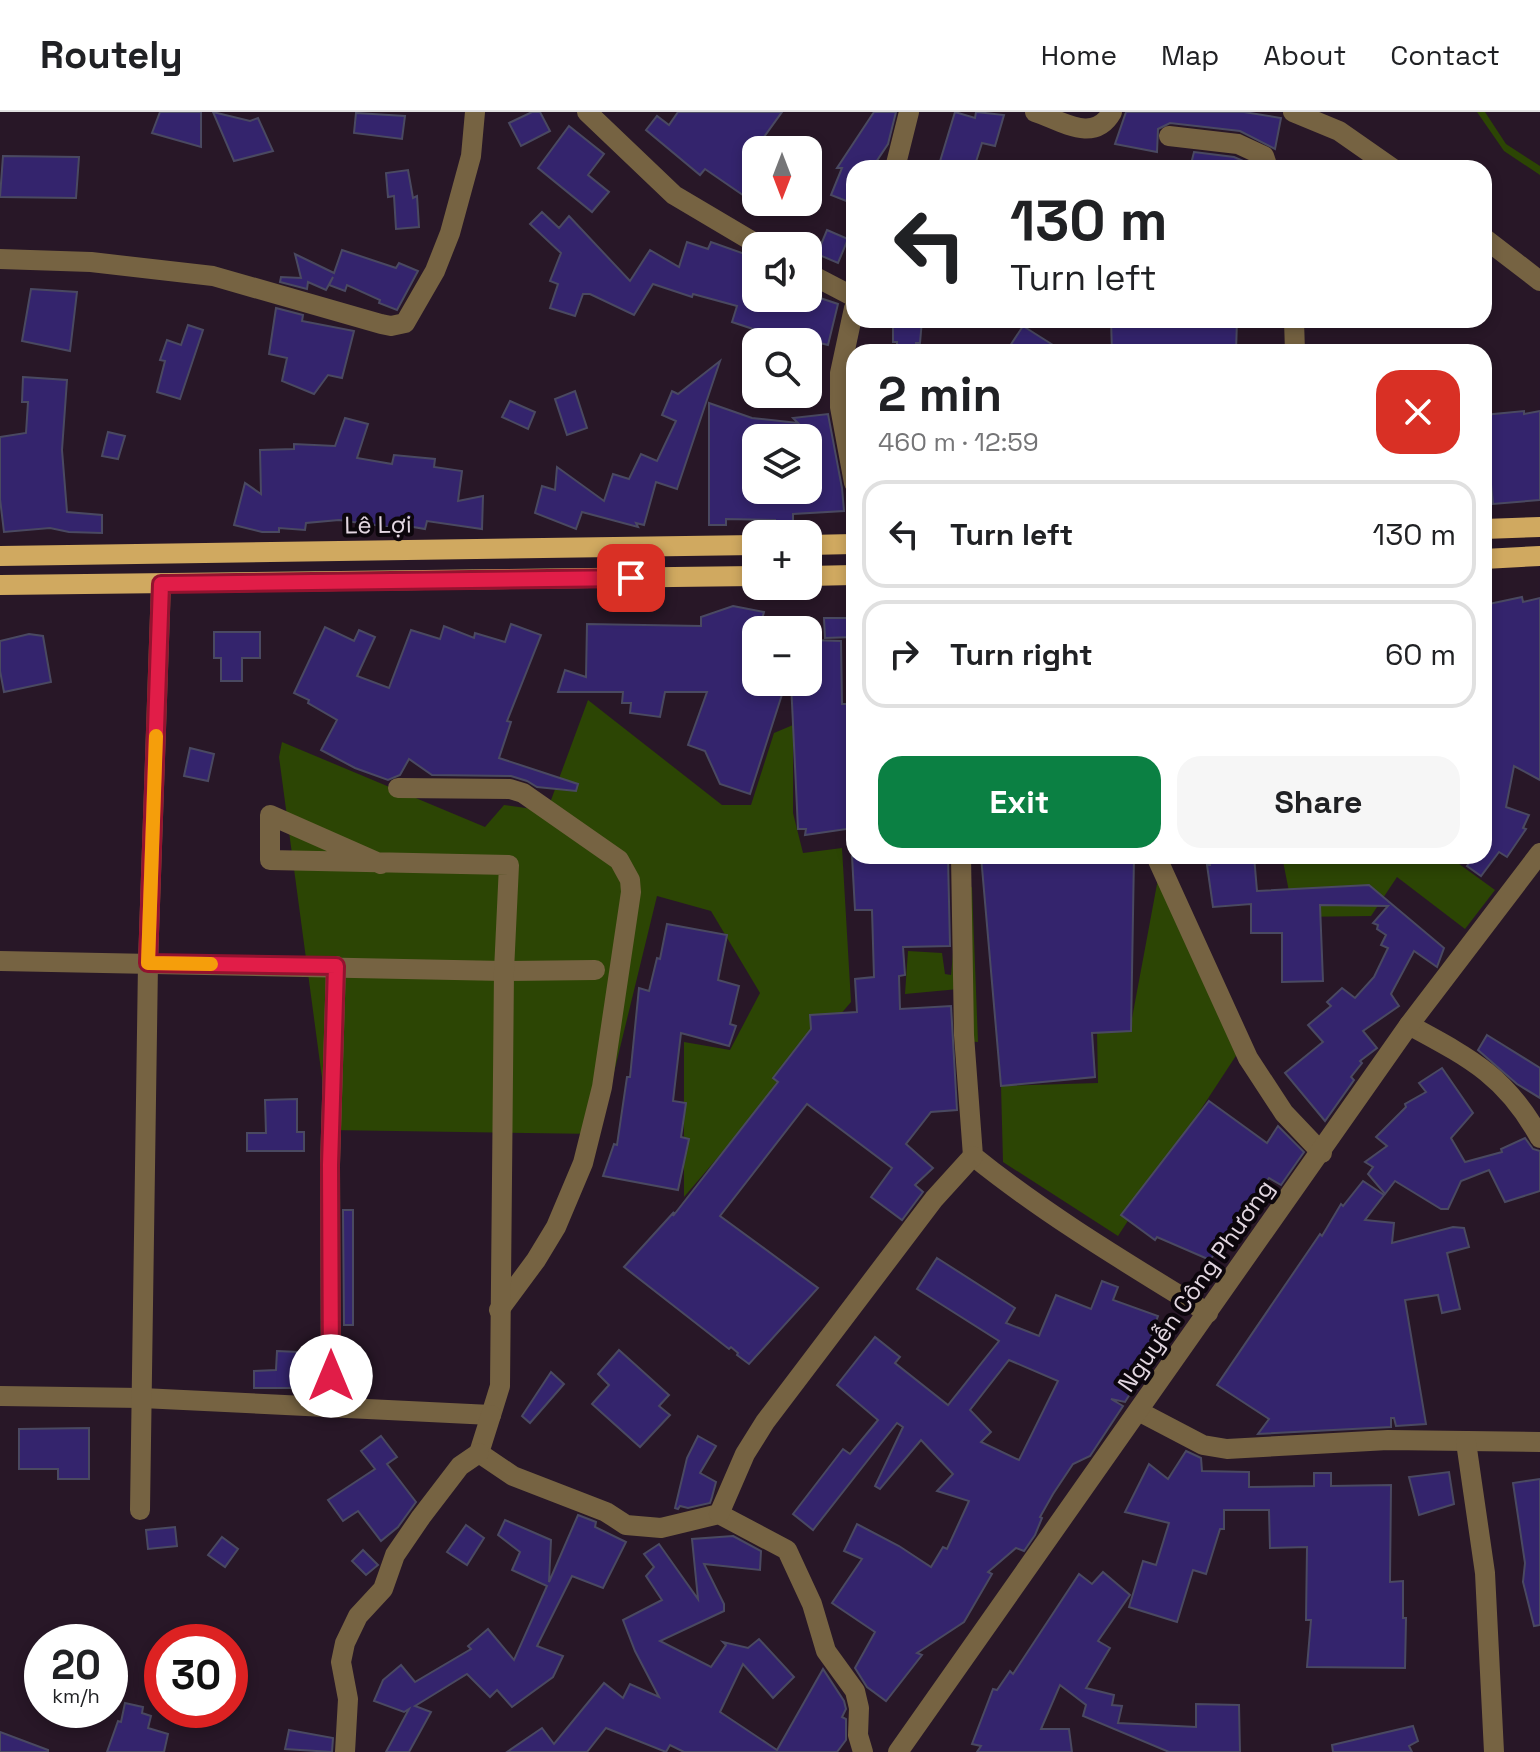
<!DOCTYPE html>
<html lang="en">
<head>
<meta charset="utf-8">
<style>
	:root { --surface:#fff; --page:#f6f6f6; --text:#202124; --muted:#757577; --line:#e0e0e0; --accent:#0b8043 }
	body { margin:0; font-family:"Space Grotesk",sans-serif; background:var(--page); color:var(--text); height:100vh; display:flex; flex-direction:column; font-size:30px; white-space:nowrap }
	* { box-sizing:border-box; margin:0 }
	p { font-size:26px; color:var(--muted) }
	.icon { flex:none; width:44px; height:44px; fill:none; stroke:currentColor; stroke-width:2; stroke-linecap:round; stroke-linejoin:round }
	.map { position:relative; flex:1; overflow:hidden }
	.drawer { position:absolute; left:846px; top:232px; width:646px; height:520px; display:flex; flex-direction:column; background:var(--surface); border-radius:24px; box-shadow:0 4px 12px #0003 }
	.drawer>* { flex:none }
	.hud { position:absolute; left:846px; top:48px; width:646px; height:168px; border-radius:24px; box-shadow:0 4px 12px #0003; background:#fff; color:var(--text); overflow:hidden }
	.needle { width:52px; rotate:180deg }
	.fabs { position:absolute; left:742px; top:24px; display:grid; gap:16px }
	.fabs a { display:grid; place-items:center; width:80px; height:80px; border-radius:16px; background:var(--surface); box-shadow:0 4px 12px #0003; font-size:40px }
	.speed { position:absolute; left:24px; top:1512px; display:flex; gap:16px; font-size:40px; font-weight:700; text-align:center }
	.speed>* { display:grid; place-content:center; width:104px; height:104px; border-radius:50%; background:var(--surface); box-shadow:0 4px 12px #0003; line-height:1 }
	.speed small { font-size:20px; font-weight:400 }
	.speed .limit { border:12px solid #d22; background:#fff; color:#111 }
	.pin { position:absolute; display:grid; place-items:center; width:68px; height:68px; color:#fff; margin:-34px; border-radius:16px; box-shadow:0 4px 12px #0006 }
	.me { position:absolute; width:88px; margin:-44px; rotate:0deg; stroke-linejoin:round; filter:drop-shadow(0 0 6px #0008) }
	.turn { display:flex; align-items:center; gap:28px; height:168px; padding:0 32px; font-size:36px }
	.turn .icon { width:104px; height:104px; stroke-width:2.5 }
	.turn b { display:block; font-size:56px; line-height:68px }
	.round { display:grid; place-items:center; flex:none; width:84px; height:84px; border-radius:24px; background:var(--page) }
	.overview { display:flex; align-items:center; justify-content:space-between; height:136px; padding:0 32px }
	h1 { font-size:48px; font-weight:600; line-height:60px }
	.button { display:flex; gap:16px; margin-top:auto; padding:16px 32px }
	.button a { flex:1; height:92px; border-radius:24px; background:var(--accent); color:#fff; font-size:32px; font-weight:600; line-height:92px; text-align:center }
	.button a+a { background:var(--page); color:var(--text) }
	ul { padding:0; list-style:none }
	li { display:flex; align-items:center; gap:24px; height:108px; margin:0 16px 12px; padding:0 16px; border:4px solid var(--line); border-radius:24px }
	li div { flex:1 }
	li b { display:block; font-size:30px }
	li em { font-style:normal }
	header { display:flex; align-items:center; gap:48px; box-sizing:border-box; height:112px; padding:0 40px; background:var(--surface); border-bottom:2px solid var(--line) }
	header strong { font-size:38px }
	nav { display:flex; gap:44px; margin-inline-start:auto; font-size:28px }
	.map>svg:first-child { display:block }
</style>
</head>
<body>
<header>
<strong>Routely</strong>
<nav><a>Home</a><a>Map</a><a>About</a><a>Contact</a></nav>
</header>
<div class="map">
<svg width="1540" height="1640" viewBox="0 0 1540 1640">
	<rect width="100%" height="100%" fill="#281727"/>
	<!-- green -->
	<g fill="#2c4504">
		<polygon points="1477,0 1485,0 1506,32 1540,54 1540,63 1504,39"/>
		<polygon points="588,588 722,693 751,693 774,621 793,613 793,701 803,741 842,736 851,890 684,1085 684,930 730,938 760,881 711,799 657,784 599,1022 329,1018 279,645 282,630 485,715 504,693 547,699"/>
		<polygon points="1282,744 1448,744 1495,778 1465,817 1397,765 1371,804 1294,805"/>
		<polygon points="1160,756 1243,933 1118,1124 1003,1050 1001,974 1098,971 1097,919 1130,917"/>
		<polygon points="972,775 978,930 964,929 959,877 905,882 908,839 942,841 945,862 951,863 959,776"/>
	</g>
	<!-- building -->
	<g fill="#34246d" stroke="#4a4961" stroke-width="2" fill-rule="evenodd">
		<polygon points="160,0 201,0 201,35 152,21"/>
		<polygon points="213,0 250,9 258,6 273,39 234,49"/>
		<polygon points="532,0 540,0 550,19 521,34 509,11"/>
		<polygon points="678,0 782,0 756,36 756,92 705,57 700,63 646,18 657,4 669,13"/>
		<polygon points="874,0 896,0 888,32 872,56 854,56 854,92 831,83 842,56 837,56"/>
		<polygon points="955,0 975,6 976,0 1004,3 995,34 982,31 974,56 938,56"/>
		<polygon points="1126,0 1244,0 1281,6 1275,37 1240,19 1170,11 1158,17 1157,40 1115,32"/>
		<polygon points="356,1 405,4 402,27 354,21"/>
		<polygon points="569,14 604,42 588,63 609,80 592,100 538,56"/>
		<polygon points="1194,40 1234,45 1250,52 1250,56 1190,56"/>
		<polygon points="3,44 79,45 76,86 0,85"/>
		<polygon points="408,58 413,86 417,84 419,115 396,117 394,84 388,85 386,61"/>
		<polygon points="542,100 559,116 569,104 630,169 650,138 679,155 687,130 708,137 711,130 756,146 756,186 808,186 808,182 838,192 828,233 816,230 759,230 759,219 732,210 737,194 693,182 692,185 653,172 634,203 590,182 583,182 575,204 550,196 558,172 550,169 561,141 530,112"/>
		<polygon points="827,118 848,127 838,151 817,142"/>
		<polygon points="342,138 396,156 399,151 418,159 397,198 379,191 380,188 347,173 345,179 329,173 333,165 326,178 308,170 307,177 280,170 281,165 301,166 295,142 334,161"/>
		<polygon points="31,177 77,180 70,239 22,229"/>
		<polygon points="276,196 303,203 302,209 354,219 342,266 328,263 314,282 282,269 287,246 269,242"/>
		<polygon points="893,208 922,208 920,231 916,231 916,240 897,240 897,230 893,230"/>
		<polygon points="1111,208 1237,208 1236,240 1112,240"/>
		<polygon points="188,213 203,218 180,287 157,280 165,249 160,248 167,228 181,233"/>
		<polygon points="1023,214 1064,240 1006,240"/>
		<polygon points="720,249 677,377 656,370 644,413 636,411 638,415 582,400 576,417 535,401 542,374 555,378 557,355 604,389 613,362 629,367 641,342 657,349 676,309 662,303 672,279 678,282"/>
		<polygon points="23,265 67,268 62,338 67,400 102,403 102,421 69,420 50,416 4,420 0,387 0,325 26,321 28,290 22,290"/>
		<polygon points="575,279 587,316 567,323 555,287"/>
		<polygon points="510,289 535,300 528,317 502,305"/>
		<path d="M 709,291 L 752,306 L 798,311 L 793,306 L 828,302 L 842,376 L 844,399 L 793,402 L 793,414 L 775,414 L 775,408 L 726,407 L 726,413 L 709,413 ZM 808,324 L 808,378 L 756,378 L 756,326 Z"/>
		<polygon points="1524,299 1524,302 1540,299 1540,388 1493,392 1484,303"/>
		<polygon points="345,306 368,312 357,346 392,352 394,343 435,347 434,355 462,359 458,389 483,384 482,417 427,409 425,417 396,412 395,416 339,408 306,411 305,418 279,416 279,420 262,420 234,413 245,371 261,382 260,338 294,337 294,332 335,334"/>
		<polygon points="108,320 125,324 118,347 102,344"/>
		<polygon points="1522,485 1523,490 1540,486 1540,668 1514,654 1506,695 1529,703 1523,716 1526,717 1507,745 1499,740 1481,764 1467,754 1474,744 1484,744 1484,600 1491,600 1484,545 1484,493"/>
		<polygon points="733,494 764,500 759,518 756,518 755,570 786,570 750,682 720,672 705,639 688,633 707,580 665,580 660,605 630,601 631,591 622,591 623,580 558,580 565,558 586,565 587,512 701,514 701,505"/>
		<polygon points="824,506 854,506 854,525 825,526"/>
		<polygon points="511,512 541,523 507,609 511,610 499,646 578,672 576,679 537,675 527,669 511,664 432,663 409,647 400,663 388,668 355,656 321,638 337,608 308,591 309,588 294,581 325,515 354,529 359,518 375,525 357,564 389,576 411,518 440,527 444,514 474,526 475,521 505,530"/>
		<polygon points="214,520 260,520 260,546 242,546 242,569 221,569 221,546 214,546"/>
		<polygon points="29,522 43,524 51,570 4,580 0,559 0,529"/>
		<polygon points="809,528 841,529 842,592 854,592 854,716 805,723 806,717 798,717 791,570 808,570"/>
		<polygon points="190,636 214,642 208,669 184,664"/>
		<polygon points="852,744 882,744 883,748 918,748 918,744 948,745 950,834 903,835 905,863 899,864 900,897 951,894 957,998 931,1000 906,1032 933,1056 915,1073 923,1080 902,1108 871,1085 892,1056 807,992 720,1104 818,1176 749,1252 737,1243 738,1241 731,1235 729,1237 624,1155 674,1100 673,1104 778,970 773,966 811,917 810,903 857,900 855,867 874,865 872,798 855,798"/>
		<polygon points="981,744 1134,744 1131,919 1092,921 1095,965 1001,974"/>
		<polygon points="1209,744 1254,744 1257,779 1369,773 1444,836 1437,855 1414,839 1391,882 1399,894 1363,919 1377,936 1360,949 1362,951 1351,965 1354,968 1325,1009 1285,961 1323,930 1308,913 1331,894 1327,890 1342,876 1355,886 1374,865 1388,836 1381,833 1386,823 1377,817 1378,813 1373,811 1388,794 1320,793 1323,869 1282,870 1282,821 1251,821 1251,792 1213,795 1207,753 1210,753"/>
		<polygon points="667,812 727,823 718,868 739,874 730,912 736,914 729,934 681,921 673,989 686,991 681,1025 689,1027 678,1078 603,1064 614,1032 617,1033 627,965 630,965 639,876 649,879 657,846 660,847"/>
		<polygon points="1487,923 1540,956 1540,986 1517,972 1478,938"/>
		<polygon points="1442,956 1473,1001 1451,1026 1465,1050 1502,1040 1501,1037 1525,1026 1533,1037 1540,1039 1540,1079 1505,1090 1489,1058 1461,1069 1448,1097 1441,1097 1395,1069 1385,1082 1368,1062 1373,1055 1365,1050 1387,1034 1376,1025 1406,995 1405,992 1426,980 1419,971"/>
		<polygon points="297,987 297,1020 304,1020 304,1039 247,1039 247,1021 266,1021 265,988"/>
		<polygon points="1209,989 1267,1031 1278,1014 1304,1040 1281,1073 1269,1066 1210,1148 1157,1125 1155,1128 1121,1103"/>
		<polygon points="1363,1069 1384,1083 1365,1108 1394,1111 1392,1131 1453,1115 1464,1116 1469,1135 1447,1141 1460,1197 1442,1201 1438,1183 1405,1188 1426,1312 1396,1314 1394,1306 1391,1306 1391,1315 1258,1322 1269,1307 1217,1273 1320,1122 1322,1124 1341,1092 1343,1094"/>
		<polygon points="343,1098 353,1098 353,1213 344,1213"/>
		<path d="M 937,1146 L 1015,1196 L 1006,1211 L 1039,1224 L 1056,1183 L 1091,1197 L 1102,1169 L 1118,1175 L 1113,1188 L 1158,1204 L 1151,1223 L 1162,1228 L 1137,1276 L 1135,1274 L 1125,1290 L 1111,1287 L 1123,1294 L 1090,1344 L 1073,1352 L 1053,1382 L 1040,1405 L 1042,1406 L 1035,1423 L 1024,1439 L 1016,1436 L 988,1460 L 992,1462 L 964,1510 L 917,1541 L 922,1543 L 886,1589 L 867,1575 L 855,1556 L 875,1520 L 832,1491 L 862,1447 L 844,1439 L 857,1412 L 899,1434 L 931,1455 L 943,1435 L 947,1437 L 969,1389 L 937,1379 L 953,1362 L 921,1328 L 880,1377 L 875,1374 L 903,1315 L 897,1311 L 813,1418 L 793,1402 L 843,1337 L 850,1342 L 878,1308 L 837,1273 L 875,1225 L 900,1245 L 895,1251 L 948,1293 L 999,1229 L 917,1177 ZM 1009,1248 L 1058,1269 L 1019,1348 L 981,1330 L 991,1320 L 970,1298 Z"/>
		<polygon points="619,1238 669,1283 659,1294 670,1303 640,1335 592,1292 609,1273 598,1262"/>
		<polygon points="277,1239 298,1240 298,1258 302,1258 301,1276 254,1276 254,1259 276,1258"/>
		<polygon points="551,1260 564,1272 530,1311 522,1304"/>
		<polygon points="89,1316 89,1367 58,1367 58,1357 19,1357 19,1317"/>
		<polygon points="381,1324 397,1345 387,1352 416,1390 398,1415 381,1429 358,1399 343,1409 328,1388 375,1357 361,1339"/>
		<polygon points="698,1324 716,1334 700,1361 716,1370 712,1385 710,1391 688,1396 680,1394 678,1397 675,1396 687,1346"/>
		<polygon points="1186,1339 1201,1346 1202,1359 1249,1360 1249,1375 1314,1374 1314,1361 1331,1361 1331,1374 1391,1373 1390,1470 1403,1469 1403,1506 1406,1506 1405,1556 1307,1555 1311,1508 1306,1508 1307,1435 1270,1436 1269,1398 1224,1398 1224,1417 1220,1417 1206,1462 1193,1458 1177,1510 1129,1495 1143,1449 1156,1453 1169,1411 1125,1400 1149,1352 1168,1367"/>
		<polygon points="1449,1360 1454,1392 1419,1403 1409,1365"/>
		<polygon points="1540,1367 1540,1513 1534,1514 1523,1470 1525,1451 1513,1371"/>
		<polygon points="578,1403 596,1410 595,1415 626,1430 603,1476 572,1464 537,1534 563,1544 553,1565 512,1595 497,1578 490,1585 467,1562 415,1594 431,1600 409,1640 386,1640 409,1597 404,1600 374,1589 383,1568 401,1553 415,1570 471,1537 468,1534 488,1517 514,1548 547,1474 512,1458 520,1440 498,1423 505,1408 551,1428 549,1470"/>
		<polygon points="466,1413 484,1426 467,1453 447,1440"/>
		<polygon points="175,1415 177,1434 148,1437 146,1418"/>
		<polygon points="733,1424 761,1439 760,1458 704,1452 724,1492 724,1499 660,1529 711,1555 726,1533 723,1530 748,1536 759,1527 794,1565 773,1586 743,1552 720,1600 777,1638 823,1557 844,1589 846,1597 842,1605 846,1607 846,1628 837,1640 684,1640 670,1633 666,1640 606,1616 587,1640 507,1640 542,1616 554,1632 604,1571 623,1586 630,1572 659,1585 635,1539 623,1508 662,1488 646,1464 654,1455 644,1442 659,1432 698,1487 692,1427"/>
		<polygon points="222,1425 238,1437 225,1455 208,1443"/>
		<polygon points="363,1438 378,1453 366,1463 352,1449"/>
		<polygon points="1103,1460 1130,1483 1098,1529 1110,1536 1086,1576 1114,1583 1112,1593 1122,1594 1118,1611 1196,1615 1196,1592 1239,1593 1240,1640 1169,1640 1083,1604 1086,1593 1060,1573 1041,1617 1069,1617 1072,1640 977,1640 981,1634 972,1632 993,1577 997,1578 1010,1559 1013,1562 1079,1462 1092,1472"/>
		<polygon points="125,1591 143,1595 142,1601 151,1604 148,1616 168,1622 164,1640 107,1640 118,1609 121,1610"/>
		<polygon points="1413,1614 1418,1629 1409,1634 1412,1640 1333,1640 1332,1633"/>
		<polygon points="289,1618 333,1626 332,1640 285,1637"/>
		<polygon points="0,1620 48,1638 48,1640 0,1640"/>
	</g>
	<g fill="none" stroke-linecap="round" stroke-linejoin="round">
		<!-- minor -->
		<g stroke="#766342" stroke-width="20">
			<polyline points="587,0 674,83 760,134"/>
			<path d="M 1035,0 C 1062,9 1094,32 1112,0"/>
			<polyline points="1293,0 1339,19 1392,56"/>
			<polyline points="1169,24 1238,32 1264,44 1268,56"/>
			<polyline points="895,56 909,0"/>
			<polyline points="1484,126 1540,169"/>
			<polyline points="0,147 91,150 213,164 381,212 391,214 405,211 435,159 450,121 471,44 475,0"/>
			<polyline points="808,161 854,185"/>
			<polyline points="854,196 840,261 840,295 854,371"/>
			<polyline points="1294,208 1295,240"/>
			<polyline points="398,676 510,677 523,681 619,748 630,768 631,780 602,975 583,1051 556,1115 536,1148 499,1198"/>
			<path d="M 961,744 L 964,923 L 973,1044 C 1046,1103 1127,1151 1208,1201"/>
			<polyline points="1156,744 1248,946 1284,1001 1322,1041"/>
			<polyline points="0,849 504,859 595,858"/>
			<path d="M 1409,913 C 1470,946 1506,964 1540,1026"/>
			<polyline points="0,1284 142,1286 491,1303 500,1274 504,859 509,753 270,748 270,703 381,752"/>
			<polyline points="331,1294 330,1053 336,854"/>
			<polyline points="1140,1300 1203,1333 1227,1337 1388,1328 1540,1330"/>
			<polyline points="491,1303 479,1341 513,1364 606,1400 626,1413 661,1416 719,1402 787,1438 812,1492 826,1539 855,1579 859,1596 858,1623 863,1640"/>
			<polyline points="1466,1330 1485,1461 1494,1640"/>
			<polyline points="140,1398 148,851 161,472"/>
			<polyline points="719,1402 745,1342 765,1310 934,1087 973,1044"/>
			<polyline points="345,1640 348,1587 341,1550 345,1531 358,1504 383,1477 395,1443 421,1405 460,1354 479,1341"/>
			<polyline points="898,1640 1409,913 1540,741"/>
		</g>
		<!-- major -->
		<g stroke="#d0a960" stroke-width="20">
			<polyline points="1484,417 1540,415"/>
			<polyline points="808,433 854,432"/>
			<polyline points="0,444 756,433"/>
			<polyline points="1484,447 1540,444"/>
			<polyline points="808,464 854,463"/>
			<polyline points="0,473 756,464"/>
		</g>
	</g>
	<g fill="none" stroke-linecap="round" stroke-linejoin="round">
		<!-- route casing -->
		<g stroke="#92132f" stroke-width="20">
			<polyline id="route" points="331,1264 330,1053 336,854 148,851 161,472 631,466"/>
		</g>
		<!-- route -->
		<use href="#route" stroke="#e11d48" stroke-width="14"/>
		<!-- slow -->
		<polyline stroke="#f59e0b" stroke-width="14" points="156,624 148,851 211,852"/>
	</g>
	<g text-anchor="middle" stroke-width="8" stroke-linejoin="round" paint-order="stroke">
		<!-- street labels -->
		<g font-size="24" fill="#e3d7e1" stroke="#0c060c">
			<text transform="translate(378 413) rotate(-1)" y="8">Lê Lợi</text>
			<text transform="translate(1196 1174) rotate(-55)" y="8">Nguyễn Công Phương</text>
		</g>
	</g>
</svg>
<div class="fabs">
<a><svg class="needle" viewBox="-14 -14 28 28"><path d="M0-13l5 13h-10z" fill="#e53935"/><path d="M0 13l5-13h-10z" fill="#757577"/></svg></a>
<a><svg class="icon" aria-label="sound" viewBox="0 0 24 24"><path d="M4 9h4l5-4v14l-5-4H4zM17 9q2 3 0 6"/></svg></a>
<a><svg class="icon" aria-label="search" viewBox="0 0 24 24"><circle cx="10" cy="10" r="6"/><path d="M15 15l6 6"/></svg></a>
<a><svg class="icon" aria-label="layers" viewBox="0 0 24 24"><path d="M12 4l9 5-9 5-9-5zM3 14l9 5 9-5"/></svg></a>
<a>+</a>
<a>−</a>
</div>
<div class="speed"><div>20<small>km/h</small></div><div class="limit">30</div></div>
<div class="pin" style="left:631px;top:466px;background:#d93025"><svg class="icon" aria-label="arrive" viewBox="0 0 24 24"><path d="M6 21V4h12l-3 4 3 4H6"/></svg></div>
<svg class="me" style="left:331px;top:1264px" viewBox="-20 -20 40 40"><circle r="19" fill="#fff"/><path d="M0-13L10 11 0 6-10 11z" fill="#e11d48"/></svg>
<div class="hud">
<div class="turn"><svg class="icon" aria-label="left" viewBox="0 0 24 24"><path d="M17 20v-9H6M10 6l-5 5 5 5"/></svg><div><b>130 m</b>Turn left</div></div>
</div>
<section class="drawer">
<div class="overview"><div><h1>2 min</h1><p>460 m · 12:59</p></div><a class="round" style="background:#d93025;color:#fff"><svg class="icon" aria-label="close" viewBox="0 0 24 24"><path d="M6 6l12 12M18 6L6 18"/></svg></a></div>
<ul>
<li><svg class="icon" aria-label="left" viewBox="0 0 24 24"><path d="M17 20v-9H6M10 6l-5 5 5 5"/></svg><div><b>Turn left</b></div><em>130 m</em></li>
<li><svg class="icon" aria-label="right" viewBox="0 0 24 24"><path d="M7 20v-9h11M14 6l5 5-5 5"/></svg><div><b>Turn right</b></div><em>60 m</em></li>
</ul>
<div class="button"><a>Exit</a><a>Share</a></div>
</section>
</div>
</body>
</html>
